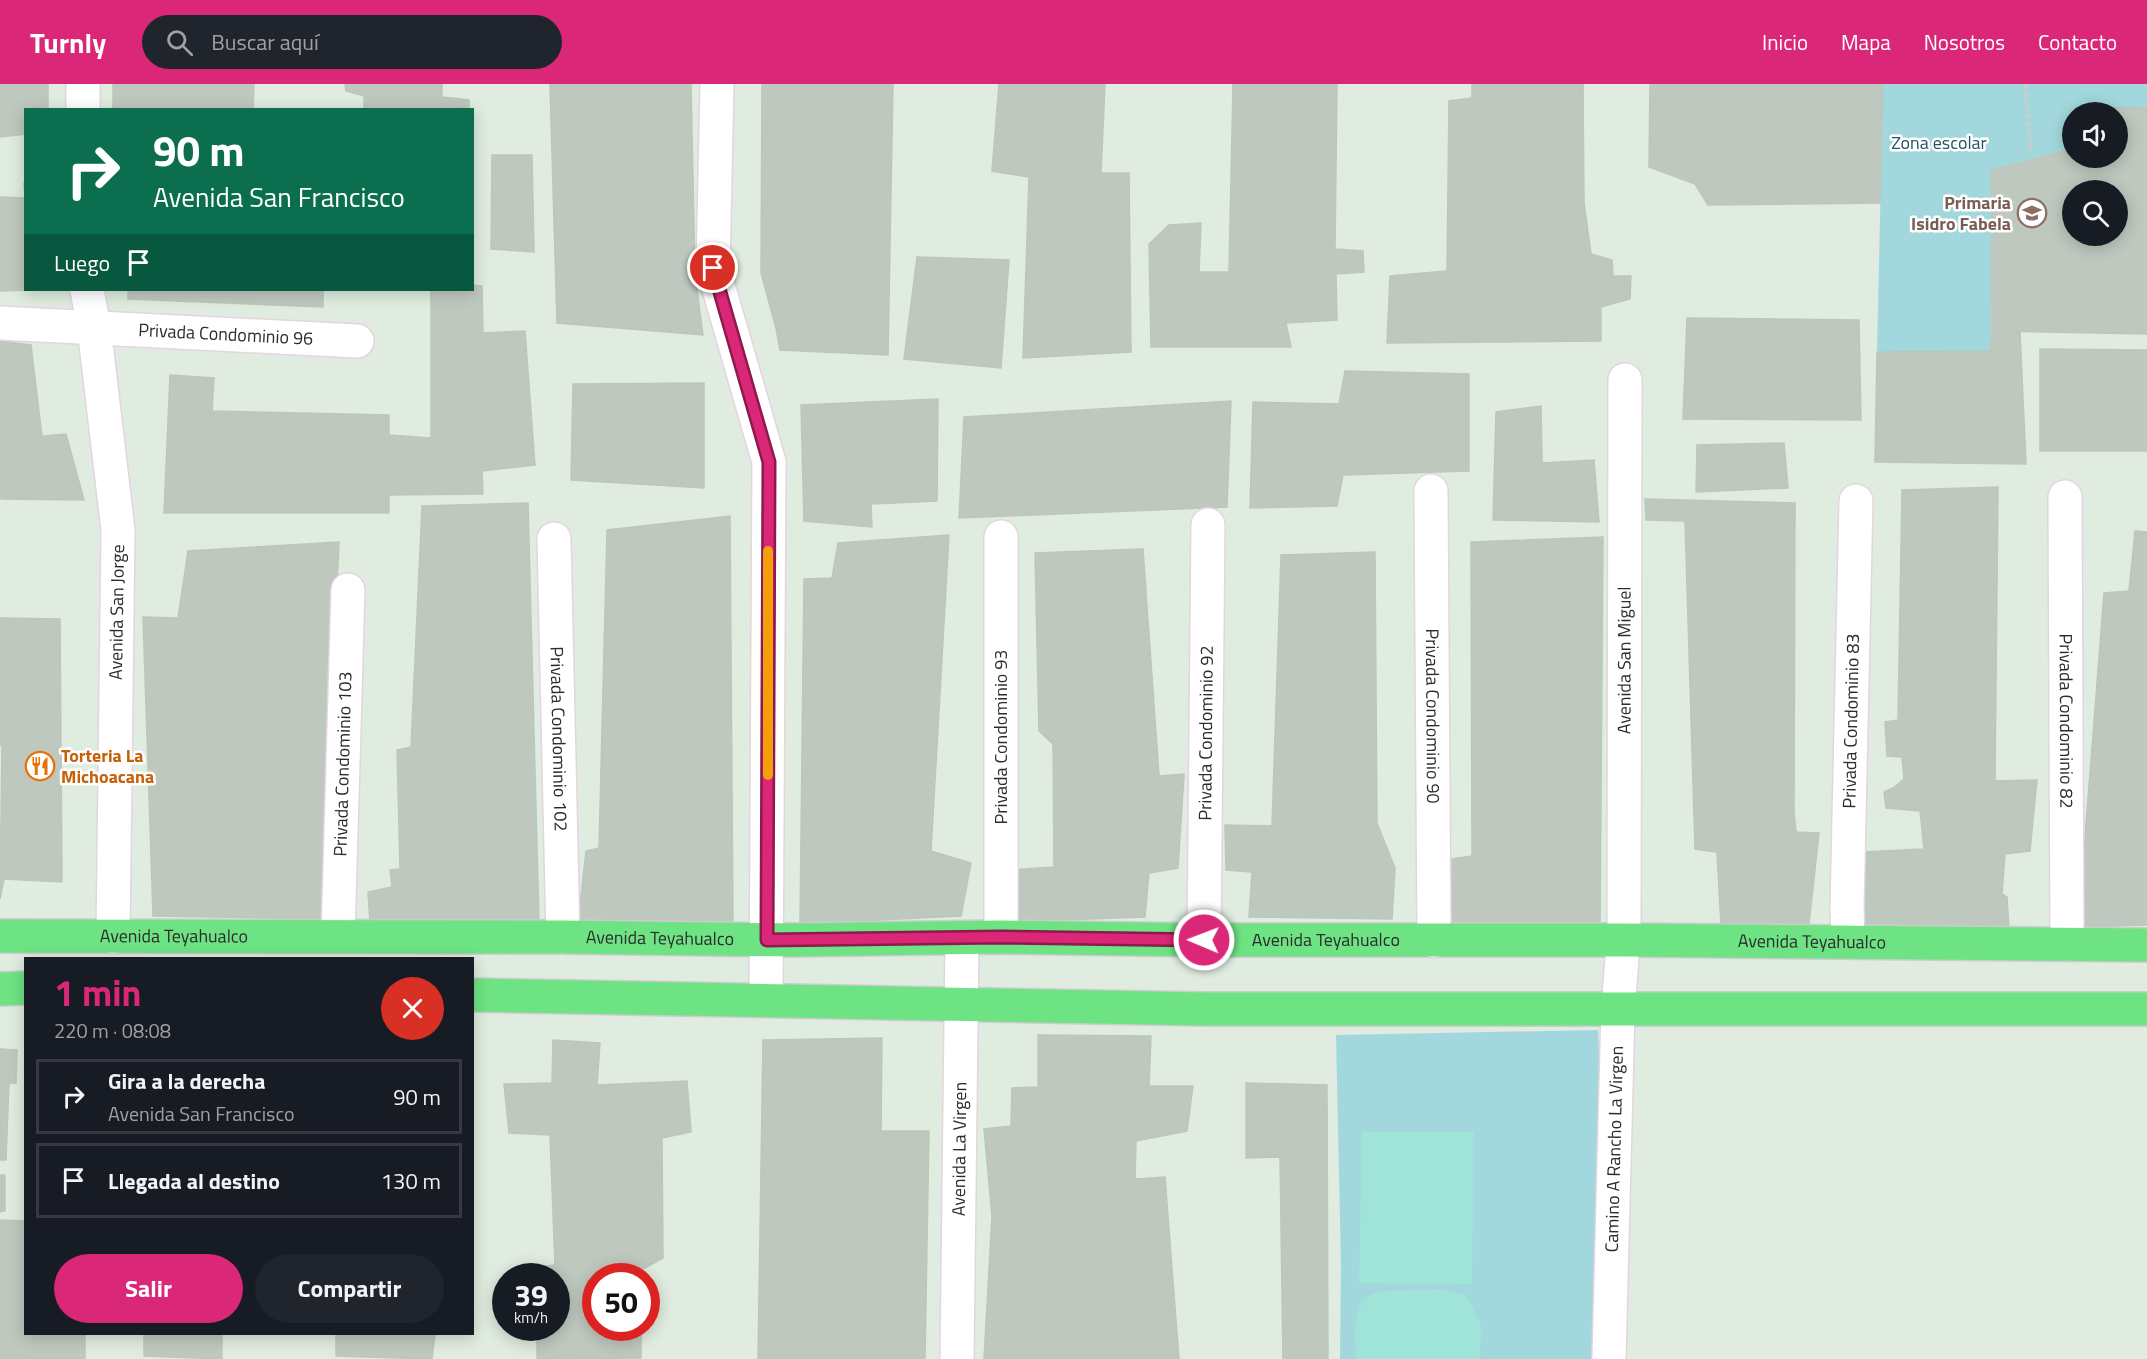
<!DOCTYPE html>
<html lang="es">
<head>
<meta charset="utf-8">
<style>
	:root { --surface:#171b24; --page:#20242c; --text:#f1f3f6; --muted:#9ea1a6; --line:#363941; --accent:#db2777 }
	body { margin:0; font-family:"Titillium Web",sans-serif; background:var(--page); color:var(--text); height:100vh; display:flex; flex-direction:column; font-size:22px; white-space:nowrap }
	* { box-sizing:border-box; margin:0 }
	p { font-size:20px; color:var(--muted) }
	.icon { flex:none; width:33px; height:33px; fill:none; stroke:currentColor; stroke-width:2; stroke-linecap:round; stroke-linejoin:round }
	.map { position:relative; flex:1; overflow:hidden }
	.sheet { position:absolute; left:24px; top:873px; width:450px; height:378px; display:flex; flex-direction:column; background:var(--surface); border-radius:0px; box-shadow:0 3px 15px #0003 }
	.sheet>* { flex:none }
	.guide { position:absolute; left:24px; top:24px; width:450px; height:183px; border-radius:0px; box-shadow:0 3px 15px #0003; background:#0b6e4f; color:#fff; overflow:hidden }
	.tools { position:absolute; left:2062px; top:18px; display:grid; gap:12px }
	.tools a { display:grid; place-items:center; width:66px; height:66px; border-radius:50%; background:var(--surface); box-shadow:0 3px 15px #0003; font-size:30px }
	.speed { position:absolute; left:492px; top:1179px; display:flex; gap:12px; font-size:30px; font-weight:700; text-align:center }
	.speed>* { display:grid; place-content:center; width:78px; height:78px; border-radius:50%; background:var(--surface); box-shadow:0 3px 15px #0003; line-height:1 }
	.speed small { font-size:15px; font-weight:400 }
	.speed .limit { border:9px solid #d22; background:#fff; color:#111 }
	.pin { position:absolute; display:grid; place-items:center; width:51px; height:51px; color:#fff; margin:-26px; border:3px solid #fff; border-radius:50%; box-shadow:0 2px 6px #0007 }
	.me { position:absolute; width:66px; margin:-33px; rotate:271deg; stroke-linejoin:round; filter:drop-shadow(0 0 4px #0008) }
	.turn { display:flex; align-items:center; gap:21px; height:126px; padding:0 30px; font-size:27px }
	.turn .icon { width:78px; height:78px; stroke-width:2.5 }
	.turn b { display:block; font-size:42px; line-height:51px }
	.then { display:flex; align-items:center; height:57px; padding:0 30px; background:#0003; gap:12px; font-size:22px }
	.round { display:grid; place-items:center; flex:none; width:63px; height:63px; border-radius:32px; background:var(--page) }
	.headline { display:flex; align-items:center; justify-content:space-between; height:102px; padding:0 30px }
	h1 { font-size:36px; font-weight:700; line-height:45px; color:var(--accent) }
	.primary-button { display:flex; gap:12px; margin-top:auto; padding:12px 30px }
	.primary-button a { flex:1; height:69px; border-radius:36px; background:var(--accent); color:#fff; font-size:24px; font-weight:700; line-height:69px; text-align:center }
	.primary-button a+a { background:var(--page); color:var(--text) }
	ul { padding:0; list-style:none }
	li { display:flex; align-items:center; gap:18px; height:75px; margin:0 12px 9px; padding:0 18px; border:3px solid var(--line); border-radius:0px }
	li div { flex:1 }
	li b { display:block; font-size:22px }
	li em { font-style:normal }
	header { display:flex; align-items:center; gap:36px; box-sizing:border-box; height:84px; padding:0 30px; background:var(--accent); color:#fff }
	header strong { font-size:28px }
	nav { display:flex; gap:33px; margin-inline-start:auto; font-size:21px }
	.search { width:420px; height:54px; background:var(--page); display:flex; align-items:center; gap:15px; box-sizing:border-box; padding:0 21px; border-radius:33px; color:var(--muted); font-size:22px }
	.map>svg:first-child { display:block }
</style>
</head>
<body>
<header>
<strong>Turnly</strong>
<div class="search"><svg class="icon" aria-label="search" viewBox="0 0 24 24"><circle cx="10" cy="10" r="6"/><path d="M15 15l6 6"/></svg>Buscar aquí</div>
<nav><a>Inicio</a><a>Mapa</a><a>Nosotros</a><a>Contacto</a></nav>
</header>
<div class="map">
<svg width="2147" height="1275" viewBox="0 0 2147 1275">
	<rect width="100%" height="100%" fill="#e0ece0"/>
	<!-- green -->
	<g fill="#a2d8dd">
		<polygon points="1883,0 2147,0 2147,24 2108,23 2104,28 2073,28 2073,65 1991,86 1991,267 1877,268"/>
		<polygon points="1598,946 1607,1132 1604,1275 1340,1275 1341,1182 1336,951"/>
	</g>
	<!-- pitch -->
	<g fill="#9fe3d9">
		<polygon points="1362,1048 1474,1048 1472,1200 1359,1199"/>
		<path d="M 1441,1205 L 1466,1211 L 1481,1240 L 1480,1275 L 1356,1275 C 1356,1250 1349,1213 1382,1207 Z"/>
	</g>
	<!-- building -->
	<g fill="#bfc8bf" stroke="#bac8ba" stroke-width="1.5" fill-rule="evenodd">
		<polygon points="0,0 48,0 48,26 26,26 26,50 0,53"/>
		<polygon points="113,0 254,0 253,26 113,26"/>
		<polygon points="345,0 442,0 442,13 469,16 469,26 364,26 364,12 346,7"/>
		<polygon points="550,0 691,0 695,191 703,251 557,239"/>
		<polygon points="762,0 893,0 888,271 780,266 776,244 761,189"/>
		<polygon points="999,0 1105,0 1101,89 1129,89 1131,268 1023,274 1029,93 992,87"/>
		<polygon points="1233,0 1337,0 1335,165 1363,167 1364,188 1336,190 1337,236 1286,239 1291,263 1151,263 1149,160 1169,141 1201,139 1199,188 1229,188"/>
		<polygon points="1472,0 1583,0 1584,118 1591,170 1612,176 1613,192 1631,192 1630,215 1601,223 1601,257 1387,259 1390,192 1447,187 1449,17 1472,14"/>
		<polygon points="1650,0 1883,0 1880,119 1708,121 1695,100 1649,83"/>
		<path d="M 2108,23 L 2147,24 L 2147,250 L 1992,247 L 1991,86 L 2073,65 L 2073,74 L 2118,74 L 2118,28 L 2104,28 ZM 2073,106 L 2118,106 L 2118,152 L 2073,152 Z"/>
		<polygon points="492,71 532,71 534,168 491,165"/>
		<polygon points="24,99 26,99 26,206 29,206 0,207 0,113 25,114"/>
		<polygon points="917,173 1009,176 1001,284 904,275"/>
		<polygon points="472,201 482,202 483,249 525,247 535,381 482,387 483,410 389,411 389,351 431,354 431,206 472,206"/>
		<polygon points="128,206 323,206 323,223 128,215"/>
		<polygon points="1687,234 1859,236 1861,336 1683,335"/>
		<polygon points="1992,247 2020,248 2026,380 1875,378 1877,268 1991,267"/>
		<polygon points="0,257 31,261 42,352 0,356"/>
		<polygon points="2040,265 2147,266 2147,367 2040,367"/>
		<polygon points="1345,287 1469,290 1469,387 1343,391 1337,422 1250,424 1253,318 1339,320"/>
		<polygon points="170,291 214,294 212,327 389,331 389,429 164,429"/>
		<polygon points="704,299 704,404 571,396 573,300"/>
		<polygon points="938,315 937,417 871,420 872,443 804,437 801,321"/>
		<polygon points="1231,317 1227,423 959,434 964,333"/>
		<polygon points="1541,322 1542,379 1594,376 1599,438 1493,436 1496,328"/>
		<polygon points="66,350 84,416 1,415 0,356"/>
		<polygon points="1784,359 1788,404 1696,408 1697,361"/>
		<polygon points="1998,403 1995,697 2037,696 2030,767 2005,770 2002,810 2007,813 2009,845 1862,843 1863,768 1924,765 1920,727 1886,724 1884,708 1893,704 1904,695 1902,673 1887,672 1885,638 1898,636 1902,406"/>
		<polygon points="1645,415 1795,419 1794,728 1796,748 1819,749 1809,840 1721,841 1717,768 1695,765 1685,437 1646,436"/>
		<polygon points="528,419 539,839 370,838 368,808 392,803 390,786 400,785 397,666 411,663 422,422"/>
		<polygon points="730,432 733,839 578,839 586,767 599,764 607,446"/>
		<polygon points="2135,447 2147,448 2147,841 2078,843 2104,509 2129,507"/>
		<polygon points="949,451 931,767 971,779 961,832 800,840 804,495 832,494 838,459"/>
		<polygon points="1603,453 1600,842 1443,839 1446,776 1472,772 1471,458"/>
		<polygon points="339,458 322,835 153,832 143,533 178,534 188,467"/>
		<polygon points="1143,465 1159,692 1184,690 1178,784 1149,789 1145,833 1010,838 1010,786 1054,783 1053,660 1039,647 1035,469"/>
		<polygon points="1375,468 1377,739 1395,784 1392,835 1249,833 1252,788 1226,786 1225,741 1272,742 1281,471"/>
		<polygon points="0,534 60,535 62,798 4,795 0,815 2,661 0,661"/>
		<polygon points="1038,951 1151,952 1149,1002 1193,1002 1187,1047 1136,1057 1135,1095 1165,1093 1179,1275 984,1275 992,1132 984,1045 1011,1042 1012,1004 1038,1003"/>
		<polygon points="882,954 881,1047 929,1047 925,1275 758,1275 763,956"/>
		<polygon points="553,956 600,959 597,1001 687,997 691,1048 662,1054 663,1174 641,1186 641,1192 596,1192 596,1244 641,1244 641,1274 537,1275 537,1244 556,1244 556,1192 536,1192 536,1183 555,1181 550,1051 509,1049 504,1000 552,999"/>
		<polygon points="0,965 17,966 16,999 9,999 6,1076 0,1076"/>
		<polygon points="1246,999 1327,1001 1328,1275 1283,1275 1280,1073 1246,1074"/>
		<polygon points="0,1091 5,1091 5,1127 0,1128"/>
		<polygon points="0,1136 26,1137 26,1250 85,1250 85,1275 0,1275"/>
		<polygon points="144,1250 222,1250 222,1275 144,1272"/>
		<polygon points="336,1250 435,1250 432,1275 336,1272"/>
	</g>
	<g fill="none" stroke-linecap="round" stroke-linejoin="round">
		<!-- minor casing -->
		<g stroke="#e3d5e0" stroke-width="36">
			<g id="minor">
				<polyline points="717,0 713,184 769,378 766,916"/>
				<polyline points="83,26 83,0"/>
				<polyline points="87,206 94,243 118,446 113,853"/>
				<path id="s1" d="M 0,239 L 357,257"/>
				<path id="s2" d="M 1431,407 L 1434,857"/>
				<path id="s3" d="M 2065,413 L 2067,860"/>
				<polyline points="1001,453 1001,853"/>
				<path id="s4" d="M 554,455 L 563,853"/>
				<path id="s5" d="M 338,852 L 348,506"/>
				<path id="s6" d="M 1204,856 L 1208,441"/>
				<path id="s7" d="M 1848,857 L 1847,825 L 1856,417"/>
				<path id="s8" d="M 957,1275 L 962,854"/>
				<path id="s9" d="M 1609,1275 L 1618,925 L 1624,849 L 1625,296"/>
			</g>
		</g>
		<!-- major casing -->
		<g stroke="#ccc" stroke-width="36">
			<g id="major">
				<path id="s10" d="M 0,852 L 563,853 L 791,856 L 1001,853 L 1204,856 L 1624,856 L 2147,861"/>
				<polyline points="0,905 26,904"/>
				<polyline points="472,911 1204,925 2147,925"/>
			</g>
		</g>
		<!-- path -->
		<polyline stroke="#ccc" stroke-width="4" stroke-dasharray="4.5 3" stroke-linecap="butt" points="2025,0 2031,68"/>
		<!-- minor -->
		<use href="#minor" stroke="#fff" stroke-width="33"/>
		<!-- major -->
		<use href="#major" stroke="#6ee384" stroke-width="33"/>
	</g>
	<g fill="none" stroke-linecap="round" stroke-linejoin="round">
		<!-- route casing -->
		<g stroke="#8e194d" stroke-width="15">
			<polyline id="route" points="713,184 769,378 767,856 1001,853 1204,856"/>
		</g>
		<!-- route -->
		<use href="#route" stroke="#db2777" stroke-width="10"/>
		<!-- slow -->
		<polyline stroke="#f59e0b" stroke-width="10" points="768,691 768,467"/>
	</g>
	<!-- icons -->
	<defs>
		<g id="school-ring" transform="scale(1.5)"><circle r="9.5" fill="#fff" stroke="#8d6e63" stroke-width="1.5"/><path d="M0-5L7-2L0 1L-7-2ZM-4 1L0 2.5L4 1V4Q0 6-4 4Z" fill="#8d6e63"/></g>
		<g id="restaurant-ring" transform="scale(1.5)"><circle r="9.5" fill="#fff" stroke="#e8710a" stroke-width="1.5"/><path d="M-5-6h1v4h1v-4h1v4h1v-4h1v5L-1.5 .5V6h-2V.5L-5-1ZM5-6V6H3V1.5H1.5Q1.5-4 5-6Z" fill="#e8710a"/></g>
	</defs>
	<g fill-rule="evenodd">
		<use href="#school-ring" x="2032" y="129"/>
		<use href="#restaurant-ring" x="40" y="682"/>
	</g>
	<g text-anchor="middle" stroke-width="5" stroke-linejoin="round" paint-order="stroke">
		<!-- park labels -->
		<g font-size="18" fill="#225563" stroke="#fff">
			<text x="1939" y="65">Zona escolar</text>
		</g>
		<!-- education labels -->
		<g font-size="18" font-weight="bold" fill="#785e54" stroke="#fff" text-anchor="end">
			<text x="2011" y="125">Primaria<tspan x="2011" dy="21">Isidro Fabela</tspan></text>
		</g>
		<!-- street labels -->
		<g font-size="18" fill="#2c2c2c" stroke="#fff">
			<text dy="6" stroke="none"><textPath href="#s1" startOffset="226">Privada Condominio 96</textPath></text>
			<text transform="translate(117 528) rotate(-89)" y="6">Avenida San Jorge</text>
			<text dy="6" stroke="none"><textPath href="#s9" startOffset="699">Avenida San Miguel</textPath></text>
			<text dy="6" stroke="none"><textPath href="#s2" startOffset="225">Privada Condominio 90</textPath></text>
			<text dy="6" stroke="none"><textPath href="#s3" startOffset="224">Privada Condominio 82</textPath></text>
			<text dy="6" stroke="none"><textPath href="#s7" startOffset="220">Privada Condominio 83</textPath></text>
			<text dy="6" stroke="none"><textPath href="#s6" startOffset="207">Privada Condominio 92</textPath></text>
			<text transform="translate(1001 653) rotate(-90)" y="6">Privada Condominio 93</text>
			<text dy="6" stroke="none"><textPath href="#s4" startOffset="200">Privada Condominio 102</textPath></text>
			<text dy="6" stroke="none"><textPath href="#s5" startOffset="172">Privada Condominio 103</textPath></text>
			<text dy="6" stroke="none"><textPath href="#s10" startOffset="174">Avenida Teyahualco</textPath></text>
			<text dy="6" stroke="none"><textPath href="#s10" startOffset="660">Avenida Teyahualco</textPath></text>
			<text dy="6" stroke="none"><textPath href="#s10" startOffset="1326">Avenida Teyahualco</textPath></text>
			<text dy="6" stroke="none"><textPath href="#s10" startOffset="1812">Avenida Teyahualco</textPath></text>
			<text dy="6" stroke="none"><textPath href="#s8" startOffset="210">Avenida La Virgen</textPath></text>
			<text dy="6" stroke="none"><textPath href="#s9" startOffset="210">Camino A Rancho La Virgen</textPath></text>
		</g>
		<!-- food labels -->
		<g font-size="18" font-weight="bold" fill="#c56008" stroke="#fff" text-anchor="start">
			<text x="61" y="678">Torteria La<tspan x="61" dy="21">Michoacana</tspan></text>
		</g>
	</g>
</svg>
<div class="tools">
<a><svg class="icon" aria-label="sound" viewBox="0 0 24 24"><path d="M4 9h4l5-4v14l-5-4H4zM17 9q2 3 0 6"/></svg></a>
<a><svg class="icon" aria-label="search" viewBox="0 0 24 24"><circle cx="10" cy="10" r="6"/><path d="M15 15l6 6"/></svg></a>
</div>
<div class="speed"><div>39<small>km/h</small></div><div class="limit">50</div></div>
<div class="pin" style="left:713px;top:184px;background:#d93025"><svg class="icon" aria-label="arrive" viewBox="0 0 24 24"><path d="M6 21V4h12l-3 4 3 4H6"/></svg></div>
<svg class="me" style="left:1204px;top:856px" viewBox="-20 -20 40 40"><circle r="17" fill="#db2777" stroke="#fff" stroke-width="3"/><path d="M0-11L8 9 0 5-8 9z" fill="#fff"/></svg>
<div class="guide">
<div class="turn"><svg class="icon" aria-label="right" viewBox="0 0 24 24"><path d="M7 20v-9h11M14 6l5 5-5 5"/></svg><div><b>90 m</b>Avenida San Francisco</div></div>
<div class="then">Luego<svg class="icon" aria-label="arrive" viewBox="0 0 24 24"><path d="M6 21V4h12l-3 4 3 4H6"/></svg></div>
</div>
<section class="sheet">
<div class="headline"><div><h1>1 min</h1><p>220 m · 08:08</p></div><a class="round" style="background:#d93025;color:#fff"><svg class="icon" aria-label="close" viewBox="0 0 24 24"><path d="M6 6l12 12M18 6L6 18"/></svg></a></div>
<ul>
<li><svg class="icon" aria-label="right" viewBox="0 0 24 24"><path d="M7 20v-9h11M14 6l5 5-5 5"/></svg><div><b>Gira a la derecha</b><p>Avenida San Francisco</p></div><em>90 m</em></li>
<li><svg class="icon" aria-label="arrive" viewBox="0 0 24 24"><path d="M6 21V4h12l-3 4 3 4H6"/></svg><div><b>Llegada al destino</b></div><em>130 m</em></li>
</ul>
<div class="primary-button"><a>Salir</a><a>Compartir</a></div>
</section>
</div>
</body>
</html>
